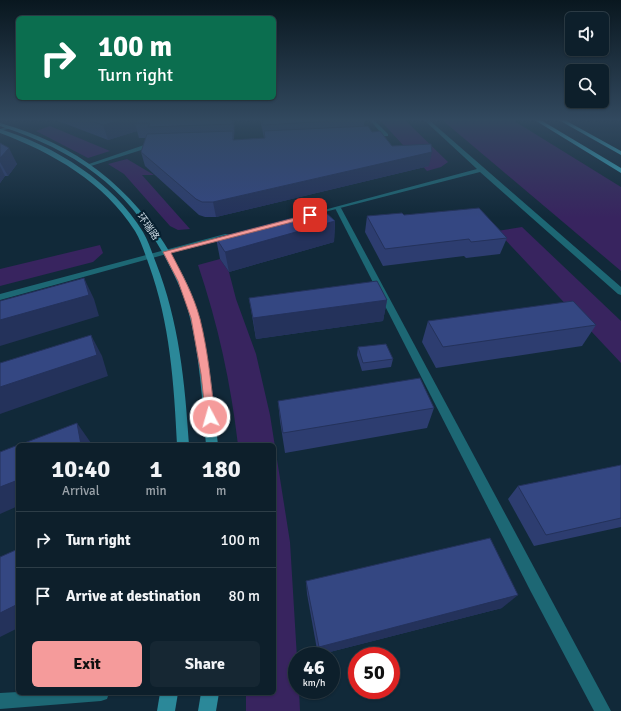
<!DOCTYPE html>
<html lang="en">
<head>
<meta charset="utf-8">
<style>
	:root { --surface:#0d1f2b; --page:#162733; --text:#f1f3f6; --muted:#9aa2a9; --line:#2d3d47; --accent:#f59b9b }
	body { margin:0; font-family:Signika,"Noto Sans SC",sans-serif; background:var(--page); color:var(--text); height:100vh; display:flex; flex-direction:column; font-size:15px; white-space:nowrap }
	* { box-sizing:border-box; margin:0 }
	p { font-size:13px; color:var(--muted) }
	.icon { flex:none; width:22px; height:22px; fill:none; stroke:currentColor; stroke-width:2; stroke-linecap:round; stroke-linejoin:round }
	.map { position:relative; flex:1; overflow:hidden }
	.details { position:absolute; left:16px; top:443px; width:260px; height:252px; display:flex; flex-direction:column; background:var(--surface); border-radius:6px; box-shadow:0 1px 3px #0004,0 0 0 1px var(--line) }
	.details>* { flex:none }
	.top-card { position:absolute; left:16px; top:16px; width:260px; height:84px; border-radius:6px; box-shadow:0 1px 3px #0004,0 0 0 1px var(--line); background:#0b6e4f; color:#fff; overflow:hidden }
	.fabs { position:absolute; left:565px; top:12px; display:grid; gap:8px }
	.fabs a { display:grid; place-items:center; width:44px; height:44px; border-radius:6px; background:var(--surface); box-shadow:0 1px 3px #0004,0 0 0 1px var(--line); font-size:20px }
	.speed { position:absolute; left:288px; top:647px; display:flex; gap:8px; font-size:20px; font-weight:700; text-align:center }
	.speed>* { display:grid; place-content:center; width:52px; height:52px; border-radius:50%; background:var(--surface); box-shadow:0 1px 3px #0004,0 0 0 1px var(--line); line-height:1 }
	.speed small { font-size:10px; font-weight:400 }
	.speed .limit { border:6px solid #d22; background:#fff; color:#111 }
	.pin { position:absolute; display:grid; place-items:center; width:34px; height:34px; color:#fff; margin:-17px; border-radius:8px; box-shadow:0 2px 6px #0006 }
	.me { position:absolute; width:44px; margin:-22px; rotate:354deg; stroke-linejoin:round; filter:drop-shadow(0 0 3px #0008) }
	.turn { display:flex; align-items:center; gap:14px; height:84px; padding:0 16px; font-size:18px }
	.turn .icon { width:52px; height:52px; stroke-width:2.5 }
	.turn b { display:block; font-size:28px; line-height:34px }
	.eta { display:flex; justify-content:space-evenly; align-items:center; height:68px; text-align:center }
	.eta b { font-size:24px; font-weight:800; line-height:28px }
	.cta { display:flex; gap:8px; margin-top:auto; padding:8px 16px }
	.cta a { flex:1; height:46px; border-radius:6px; background:var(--accent); color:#111; font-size:16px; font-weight:800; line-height:46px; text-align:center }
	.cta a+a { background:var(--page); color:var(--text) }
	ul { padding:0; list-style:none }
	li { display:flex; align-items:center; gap:12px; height:56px; padding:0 16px; border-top:1px solid var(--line) }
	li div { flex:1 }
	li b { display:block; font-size:15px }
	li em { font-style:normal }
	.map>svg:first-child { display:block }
</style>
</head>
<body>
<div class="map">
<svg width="621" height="711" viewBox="0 0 621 711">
	<rect width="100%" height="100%" fill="#112939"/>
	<!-- green -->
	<g fill="#38245f">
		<polygon points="379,119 404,119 448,162 441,167 427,171"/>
		<polygon points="441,119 511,119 621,187 621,271"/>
		<polygon points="50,126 110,151 88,158 36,131"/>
		<polygon points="127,159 154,175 142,175 190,229 178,230 170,226 124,174 108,164"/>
		<polygon points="522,227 621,321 621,363 497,231"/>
		<polygon points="100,245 103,253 93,262 0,286 0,269"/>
		<path d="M 220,259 L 229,272 L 236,299 L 256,354 L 270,415 L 290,542 L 297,658 L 297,690 L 299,690 L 300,711 L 246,711 L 246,693 L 274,693 L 274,445 L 238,445 C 231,384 218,324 198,265 Z"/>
	</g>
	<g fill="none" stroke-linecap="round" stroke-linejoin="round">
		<!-- service -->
		<g fill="#1d6774" fill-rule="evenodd">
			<polygon points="369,119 373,119 388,134 388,136 370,137 370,135 382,134"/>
			<polygon points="9,126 11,128 0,131 0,129"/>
			<polygon points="147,144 155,144 157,145 91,166 86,165"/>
			<polygon points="336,207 341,208 611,711 594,711 530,590 335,208"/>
			<polygon points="18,692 18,693 109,693 107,699 101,701 0,709 0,693"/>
		</g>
		<!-- tertiary -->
		<g fill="#1d6774" fill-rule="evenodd">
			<polygon points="423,119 428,119 621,287 621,295 618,294 480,172 309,216 309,214 477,169"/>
			<polygon points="225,234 231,234 232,236 0,300 0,294"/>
		</g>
		<!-- secondary -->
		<g fill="#2b8899" fill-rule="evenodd">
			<path d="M 0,123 C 76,144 132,187 172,256 C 182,273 192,291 197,311 C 210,354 213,400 218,445 L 206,445 C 202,400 200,354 188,310 C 183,291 173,273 164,255 C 125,185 75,151 0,126 Z"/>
			<path d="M 0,129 C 55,146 113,182 143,232 C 149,242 152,253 156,263 C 179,321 185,383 189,445 L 177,445 C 174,384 170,323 149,265 C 145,254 141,241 135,231 C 104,182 53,153 0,133 Z"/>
			<polygon points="160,693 178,693 175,711 157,711"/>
			<polygon points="201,693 219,693 216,711 198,711"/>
		</g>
		<!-- trunk -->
		<g fill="#38adc2" fill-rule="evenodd">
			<polygon points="533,119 539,119 621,168 621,173"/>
			<polygon points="557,119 563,119 621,151 621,155"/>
		</g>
	</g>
	<!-- wall -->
	<g fill="#2d3d70">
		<polygon points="53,119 234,119 234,140 264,138 260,119 365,119 364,126 392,146 429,166 216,217 205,217 199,215 145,166 141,152 146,138 139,138 137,131 108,140"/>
		<polygon points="0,143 17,164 8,176 5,176 0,183"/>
		<polygon points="404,215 507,238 500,254 466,258 464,256 383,266 365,232 367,216"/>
		<polygon points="335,221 334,242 229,272 220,259 216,238"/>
		<polygon points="249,298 387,300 383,321 256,339"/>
		<polygon points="428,321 596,325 582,346 436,368 422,342"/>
		<polygon points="358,347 393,359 391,367 362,371 357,355"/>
		<polygon points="278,401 434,408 427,428 285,453 280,421"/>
		<polygon points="621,465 621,527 534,546 508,499 518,486"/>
		<polygon points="306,581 502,608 318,655 307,594"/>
	</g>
	<!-- shaded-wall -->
	<g fill="#24325b">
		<polygon points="125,119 140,119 135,123 137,131 108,140 103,125"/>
		<polygon points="232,119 234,119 235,139 233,124"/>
		<polygon points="9,148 17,164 8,176 0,162 0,158"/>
		<polygon points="432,152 429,166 216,217 213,202"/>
		<polygon points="0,166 5,176 0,183"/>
		<polygon points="335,221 334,242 229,272 225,252"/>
		<polygon points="84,278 94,299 99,316 0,346 0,320"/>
		<polygon points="387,300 383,321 256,339 253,318"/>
		<polygon points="91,335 102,356 108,376 0,414 0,387"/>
		<polygon points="77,423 91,443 92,445 81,445"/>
		<polygon points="18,480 18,506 0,514 0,487"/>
		<polygon points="518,595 502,608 318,655 319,647"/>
		<polygon points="18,604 18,628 0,637 0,613"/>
	</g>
	<!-- building -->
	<g fill="#344782" stroke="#24325b">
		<polygon points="85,119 125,119 103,125"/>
		<polygon points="137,119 232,119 233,124 148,127 150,123 135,123"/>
		<polygon points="262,119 365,119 263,125"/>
		<polygon points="368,126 372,132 380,131 392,146 431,144 432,152 213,202 202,202 196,199 141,152 147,134 233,131 233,140 265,138 264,131"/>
		<polygon points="0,143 9,148 0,158"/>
		<polygon points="479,208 507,238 471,242 469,239 385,249 367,216 402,213 404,215"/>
		<polygon points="323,210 335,221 225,252 216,238"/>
		<polygon points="84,278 89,295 0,320 0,301"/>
		<polygon points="377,281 387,300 253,318 249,298"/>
		<polygon points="573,301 596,325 443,347 428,321"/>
		<polygon points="91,335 97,355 0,387 0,363"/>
		<polygon points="386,344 393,359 363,363 358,347"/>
		<polygon points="420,378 434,408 283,433 278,401"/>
		<polygon points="77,423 81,445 19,445"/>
		<polygon points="18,445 18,480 0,487 0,452"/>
		<polygon points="621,465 621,518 546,535 518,486"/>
		<polygon points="490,538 518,595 319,647 306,581"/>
		<polygon points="18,549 18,604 0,613 0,557"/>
	</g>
	<!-- sky -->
	<linearGradient id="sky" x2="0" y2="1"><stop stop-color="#09171f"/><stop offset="0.55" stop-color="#32495f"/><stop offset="1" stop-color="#32495f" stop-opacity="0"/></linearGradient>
	<rect width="621" height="218" fill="url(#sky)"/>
	<!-- route -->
	<path fill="#f59b9b" stroke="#9f6565" d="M 310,214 L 312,214 L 312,217 L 171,253 C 182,274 194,296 200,319 C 208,351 211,384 215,417 L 210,421 L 206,420 L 201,374 L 191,318 L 178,281 L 163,252 Z"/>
	<g text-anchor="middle" stroke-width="4" stroke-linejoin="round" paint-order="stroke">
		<!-- far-street labels -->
		<g font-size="10" fill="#cad8e2" stroke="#071f2f">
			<text transform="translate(149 226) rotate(55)" y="4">环瑞路</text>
		</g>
	</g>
</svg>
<div class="fabs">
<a><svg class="icon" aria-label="sound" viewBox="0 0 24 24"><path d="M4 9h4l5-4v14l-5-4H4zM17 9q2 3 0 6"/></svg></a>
<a><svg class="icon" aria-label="search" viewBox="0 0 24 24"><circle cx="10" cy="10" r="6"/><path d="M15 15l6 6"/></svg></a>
</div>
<div class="speed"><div>46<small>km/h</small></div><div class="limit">50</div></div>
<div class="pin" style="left:310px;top:215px;background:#d93025"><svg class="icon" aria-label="arrive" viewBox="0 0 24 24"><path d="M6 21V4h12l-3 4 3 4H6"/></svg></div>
<svg class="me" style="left:210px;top:417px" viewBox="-20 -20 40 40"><circle r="17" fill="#f59b9b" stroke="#fff" stroke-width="3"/><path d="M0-11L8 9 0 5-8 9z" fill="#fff"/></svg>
<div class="top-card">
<div class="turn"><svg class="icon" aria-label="right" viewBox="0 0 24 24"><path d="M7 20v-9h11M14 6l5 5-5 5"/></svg><div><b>100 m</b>Turn right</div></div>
</div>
<section class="details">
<div class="eta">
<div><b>10:40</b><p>Arrival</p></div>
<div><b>1</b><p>min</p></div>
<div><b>180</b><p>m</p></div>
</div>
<ul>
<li><svg class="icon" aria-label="right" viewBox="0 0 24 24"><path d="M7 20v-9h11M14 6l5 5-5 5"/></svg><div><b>Turn right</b></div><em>100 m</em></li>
<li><svg class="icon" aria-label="arrive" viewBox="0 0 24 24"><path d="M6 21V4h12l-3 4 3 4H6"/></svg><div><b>Arrive at destination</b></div><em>80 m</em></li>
</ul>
<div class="cta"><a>Exit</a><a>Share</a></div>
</section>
</div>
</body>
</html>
